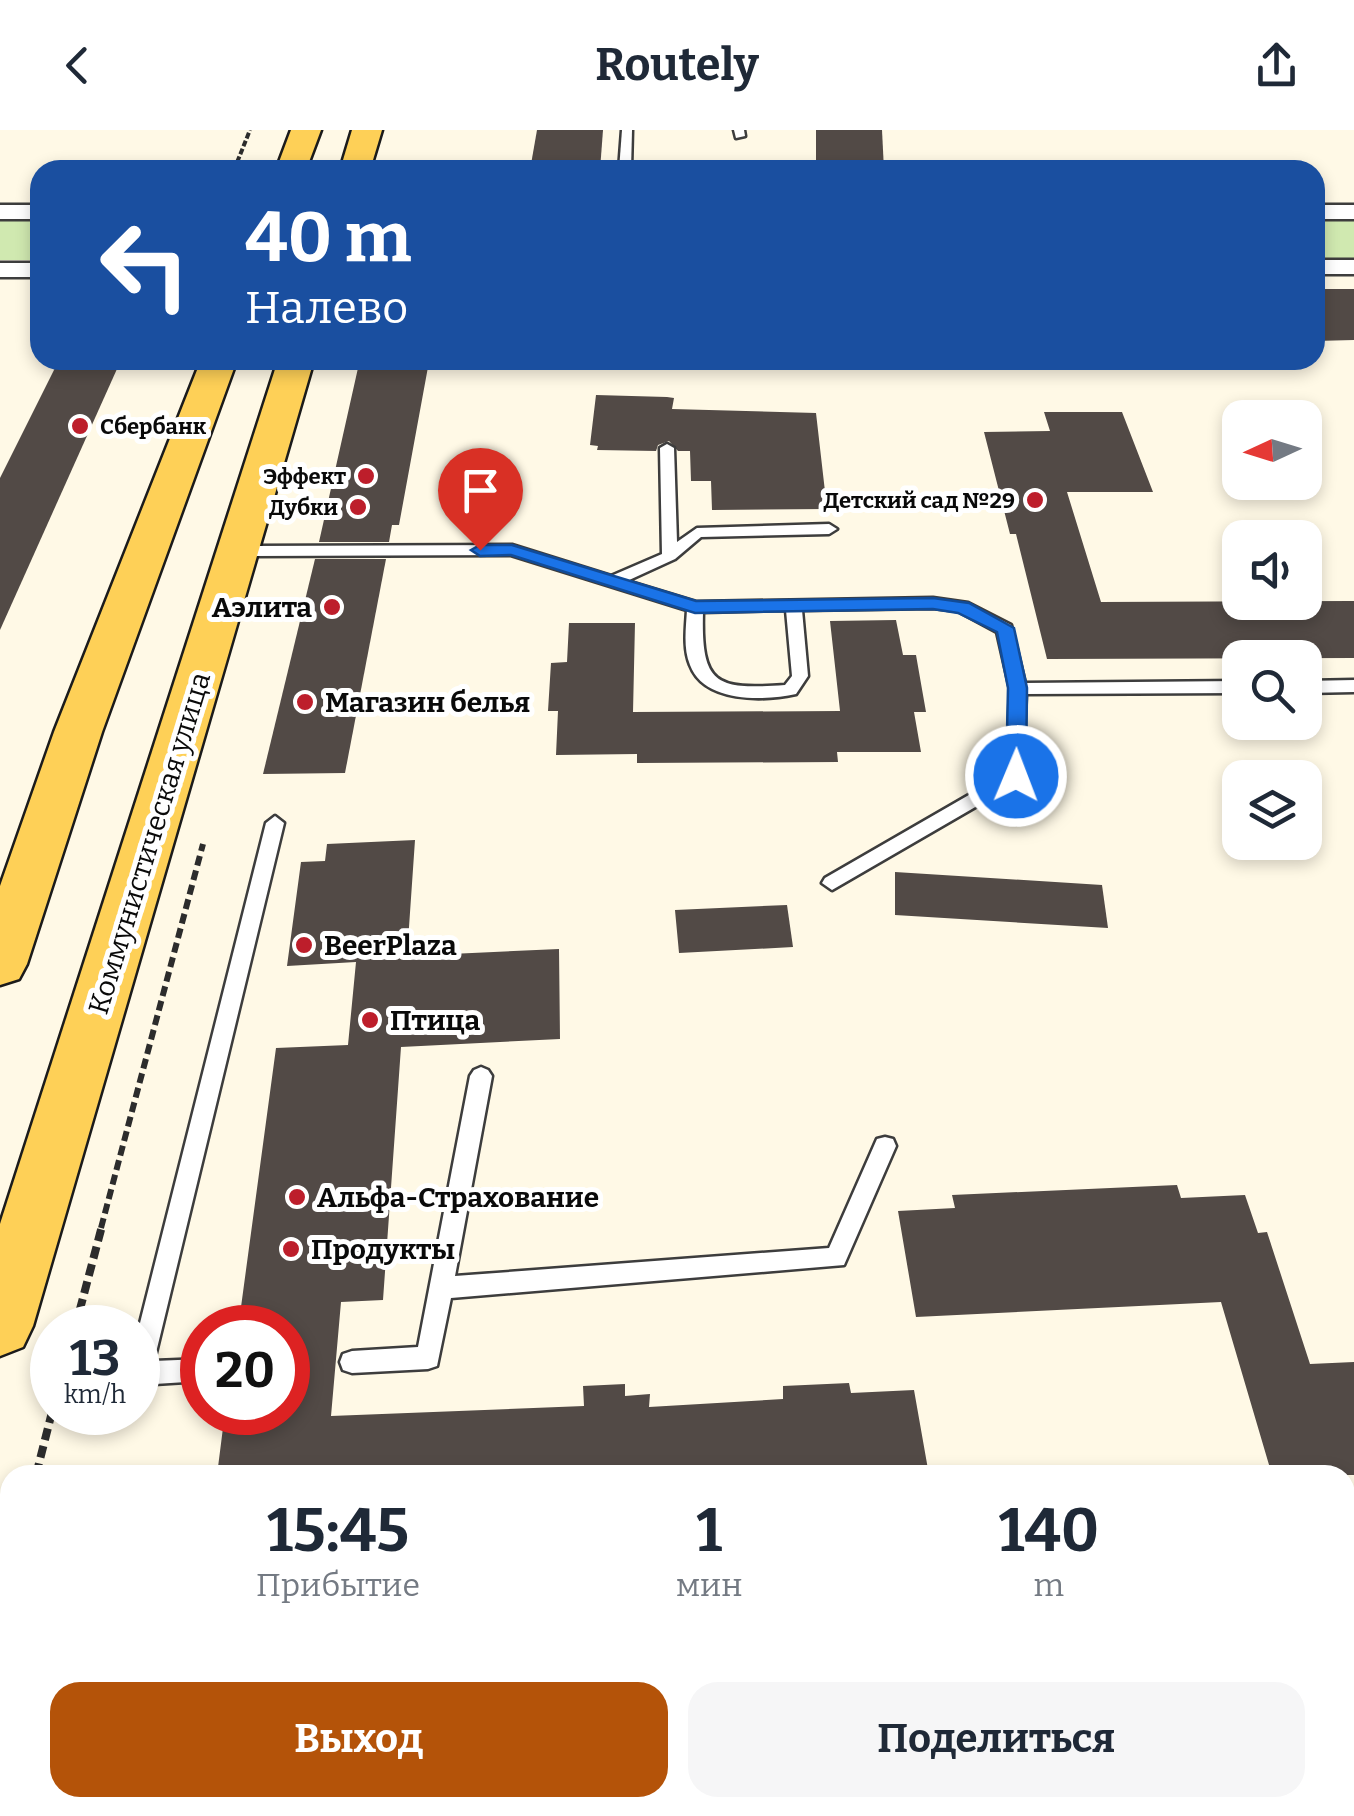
<!DOCTYPE html>
<html lang="ru">
<head>
<meta charset="utf-8">
<style>
	:root { --surface:#fff; --page:#f6f6f7; --text:#1f2937; --muted:#747a83; --accent:#b45309 }
	body { margin:0; font-family:Bitter,serif; background:var(--page); color:var(--text); height:100vh; display:flex; flex-direction:column; font-size:38px; white-space:nowrap }
	* { box-sizing:border-box; margin:0 }
	p { font-size:32px; color:var(--muted) }
	.icon { flex:none; width:55px; height:55px; fill:none; stroke:currentColor; stroke-width:2; stroke-linecap:round; stroke-linejoin:round }
	.map { position:relative; flex:1; overflow:hidden }
	.details { position:absolute; left:0px; top:1335px; width:1355px; height:352px; display:flex; flex-direction:column; background:var(--surface); border-radius:30px 30px 0 0; box-shadow:0 5px 15px #0003 }
	.details>* { flex:none }
	.banner { position:absolute; left:30px; top:30px; width:1295px; height:210px; border-radius:30px; box-shadow:0 5px 15px #0003; background:#1a4fa0; color:#fff; overflow:hidden }
	.needle { width:65px; rotate:266deg }
	.buttons { position:absolute; left:1222px; top:270px; display:grid; gap:20px }
	.buttons a { display:grid; place-items:center; width:100px; height:100px; border-radius:20px; background:var(--surface); box-shadow:0 5px 15px #0003; font-size:50px }
	.speed { position:absolute; left:30px; top:1175px; display:flex; gap:20px; font-size:50px; font-weight:700; text-align:center }
	.speed>* { display:grid; place-content:center; width:130px; height:130px; border-radius:50%; background:var(--surface); box-shadow:0 5px 15px #0003; line-height:1 }
	.speed small { font-size:25px; font-weight:400 }
	.speed .limit { border:15px solid #d22; background:#fff; color:#111 }
	.pin { position:absolute; display:grid; place-items:center; width:85px; height:85px; color:#fff; margin:-102px -42px; border-radius:50% 50% 50% 0; rotate:-45deg; box-shadow:0 0 10px #0007 }
	.pin .icon { rotate:45deg }
	.me { position:absolute; width:110px; margin:-55px; rotate:1deg; stroke-linejoin:round; filter:drop-shadow(0 0 8px #0008) }
	.turn { display:flex; align-items:center; gap:35px; height:210px; padding:0 50px; font-size:45px }
	.turn .icon { width:130px; height:130px; stroke-width:2.5 }
	.turn b { display:block; font-size:70px; line-height:85px }
	.eta { display:flex; justify-content:space-evenly; align-items:center; height:170px; text-align:center }
	.eta b { font-size:60px; font-weight:700; line-height:70px }
	.action { display:flex; gap:20px; margin-top:auto; padding:20px 50px }
	.action a { flex:1; height:115px; border-radius:30px; background:var(--accent); color:#fff; font-size:40px; font-weight:700; line-height:115px; text-align:center }
	.action a+a { background:var(--page); color:var(--text) }
	header { display:flex; justify-content:space-between; align-items:center; height:130px; padding:0 50px; background:var(--surface); font-size:45px; font-weight:700 }
	.map>svg:first-child { display:block }
</style>
</head>
<body>
<header><svg class="icon" aria-label="back" viewBox="0 0 24 24"><path d="M15 5l-7 7 7 7"/></svg>Routely<svg class="icon" aria-label="share" viewBox="0 0 24 24"><path d="M12 15V3M7 8l5-5 5 5M5 13v7h14v-7"/></svg></header>
<div class="map">
<svg width="1354" height="1686" viewBox="0 0 1354 1686">
	<rect width="100%" height="100%" fill="#fff9e6"/>
	<!-- green -->
	<g fill="#d0e9b0">
		<rect x="0" y="88" width="40" height="42"/>
		<rect x="1315" y="88" width="39" height="43"/>
	</g>
	<!-- building -->
	<g fill="#524a46">
		<polygon points="537,0 603,0 600,40 530,40"/>
		<polygon points="816,0 882,0 884,40 816,40"/>
		<polygon points="1315,159 1354,159 1354,210 1315,211"/>
		<polygon points="59,230 121,230 0,500 0,348"/>
		<polygon points="428,237 399,395 392,395 389,412 319,412 358,238"/>
		<polygon points="596,265 667,267 674,268 672,279 816,283 827,379 712,380 711,351 691,351 690,321 678,321 669,311 658,315 656,321 597,320 598,316 590,315"/>
		<polygon points="1044,282 1122,282 1153,362 1067,362 1101,472 1354,471 1354,528 1047,529 1016,404 1010,404 984,302 1050,301"/>
		<polygon points="315,429 386,429 345,643 263,644"/>
		<polygon points="896,490 903,525 916,525 926,582 914,582 921,622 837,622 838,632 637,633 637,624 556,625 558,581 548,581 551,533 567,532 569,493 635,493 633,582 840,581 830,491"/>
		<polygon points="415,710 407,826 559,819 560,909 401,917 383,1170 341,1172 331,1286 584,1276 583,1256 625,1254 625,1266 650,1264 649,1277 783,1269 783,1256 849,1253 851,1263 914,1260 929,1345 217,1345 225,1282 288,1282 288,1198 253,1198 256,1177 241,1177 276,918 348,915 356,832 287,836 301,732 325,731 327,714"/>
		<polygon points="895,742 1102,755 1108,798 895,785"/>
		<polygon points="787,775 793,817 679,823 675,780"/>
		<polygon points="1177,1055 1181,1068 1245,1065 1258,1103 1267,1102 1310,1234 1354,1232 1354,1345 1272,1345 1221,1172 916,1187 898,1081 955,1078 952,1065"/>
	</g>
	<g fill="none" stroke-linecap="round" stroke-linejoin="round">
		<!-- lane casing -->
		<g stroke="#3d3d3d" stroke-width="5">
			<g id="lane">
				<polygon points="622,0 632,0 631,40 619,40"/>
				<polygon points="734,0 744,0 745,6 736,8"/>
				<path d="M 667,314 L 674,318 L 677,412 L 697,398 L 829,394 L 837,399 L 829,404 L 701,407 L 675,429 L 627,451 L 696,472 L 933,468 L 968,473 L 1011,495 L 1025,553 L 1240,551 L 1240,563 L 1026,564 L 1022,650 L 832,760 L 822,753 L 825,748 L 1007,643 L 1010,559 L 997,502 L 958,481 L 933,478 L 802,480 L 808,546 L 796,564 C 763,571 704,573 690,535 C 683,518 686,498 687,480 L 511,425 L 238,426 L 230,421 L 238,416 L 512,415 L 611,446 L 662,424 L 660,318 ZM 786,480 L 792,546 L 785,555 C 715,560 701,554 703,482 Z"/>
				<polygon points="1354,550 1354,562 1305,563 1305,551"/>
				<polygon points="275,686 284,693 154,1231 202,1229 202,1251 139,1255 138,1201 266,693"/>
				<polygon points="481,937 488,940 492,946 455,1146 829,1118 877,1009 885,1007 893,1009 896,1016 844,1135 451,1168 437,1236 428,1239 352,1243 343,1240 340,1232 343,1224 352,1221 418,1217 470,946 474,940"/>
			</g>
		</g>
		<!-- street casing -->
		<g stroke="#3d3d3d" stroke-width="5">
			<g id="street">
				<rect x="0" y="75" width="40" height="14"/>
				<rect x="1315" y="75" width="39" height="14"/>
				<rect x="1315" y="130" width="39" height="14"/>
				<rect x="0" y="133" width="40" height="14"/>
			</g>
		</g>
		<!-- primary casing -->
		<g stroke="#1b1b1b" stroke-width="5">
			<g id="primary">
				<polygon points="291,0 321,0 306,40 276,40"/>
				<polygon points="352,0 382,0 370,40 340,40"/>
				<polygon points="201,230 237,230 102,602 27,834 19,849 0,855 0,756 54,602"/>
				<polygon points="278,230 314,230 33,1196 23,1217 0,1226 0,1094"/>
			</g>
		</g>
		<!-- path-far2 -->
		<polyline stroke="#2c2c2c" stroke-width="4" stroke-dasharray="6 2.5" stroke-linecap="butt" points="234,40 250,0"/>
		<!-- path-far1 -->
		<polyline stroke="#2c2c2c" stroke-width="6" stroke-dasharray="10 5" stroke-linecap="butt" points="101,1098 203,714"/>
		<!-- path -->
		<g stroke="#2c2c2c" stroke-width="8" stroke-dasharray="12 6" stroke-linecap="butt">
			<polyline points="75,1198 102,1096"/>
			<polyline points="36,1345 52,1282"/>
			<polyline points="0,1480 10,1442"/>
			<polyline points="0,1608 10,1609"/>
			<polyline points="1345,1618 1354,1618"/>
		</g>
		<!-- lane -->
		<use href="#lane" fill="#fff" fill-rule="evenodd"/>
		<!-- street -->
		<use href="#street" fill="#fff" fill-rule="evenodd"/>
		<!-- primary -->
		<use href="#primary" fill="#fed057" fill-rule="evenodd"/>
	</g>
	<!-- route -->
	<polygon fill="#1a73e8" stroke="#114b97" stroke-width="2.5" points="512,415 696,471 933,468 969,473 1014,498 1027,558 1026,646 1016,653 1006,646 1008,558 997,502 958,483 933,479 695,483 511,425 480,426 471,420 480,415"/>
	<!-- markers -->
	<g fill="#bd1e2b" stroke="#fff" stroke-width="4">
		<circle cx="80" cy="296" r="10"/>
		<circle cx="366" cy="346" r="10"/>
		<circle cx="1035" cy="370" r="10"/>
		<circle cx="358" cy="377" r="10"/>
		<circle cx="332" cy="477" r="10"/>
		<circle cx="305" cy="572" r="10"/>
		<circle cx="304" cy="815" r="10"/>
		<circle cx="370" cy="890" r="10"/>
		<circle cx="297" cy="1067" r="10"/>
		<circle cx="291" cy="1119" r="10"/>
	</g>
	<g text-anchor="middle" stroke-width="10" stroke-linejoin="round" paint-order="stroke">
		<!-- far-poi labels -->
		<g font-size="22" font-weight="bold" fill="#0a0a0a" stroke="#fff" text-anchor="end">
			<text x="100" y="304" text-anchor="start">Сбербанк</text>
			<text x="346" y="354">Эффект</text>
			<text x="1015" y="378">Детский сад №29</text>
			<text x="338" y="385">Дубки</text>
		</g>
		<!-- poi labels -->
		<g font-size="28" font-weight="bold" fill="#0a0a0a" stroke="#fff" text-anchor="start">
			<text x="312" y="487" text-anchor="end">Аэлита</text>
			<text x="325" y="582">Магазин белья</text>
			<text x="324" y="825">BeerPlaza</text>
			<text x="390" y="900">Птица</text>
			<text x="317" y="1077">Альфа-Страхование</text>
			<text x="311" y="1129">Продукты</text>
		</g>
		<!-- street labels -->
		<g font-size="28" fill="#0a0a0a" stroke="#fff">
			<text transform="translate(149 713) rotate(-73)" y="10">Коммунистическая улица</text>
		</g>
	</g>
</svg>
<div class="buttons">
<a><svg class="needle" viewBox="-14 -14 28 28"><path d="M0-13l5 13h-10z" fill="#e53935"/><path d="M0 13l5-13h-10z" fill="#747a83"/></svg></a>
<a><svg class="icon" aria-label="sound" viewBox="0 0 24 24"><path d="M4 9h4l5-4v14l-5-4H4zM17 9q2 3 0 6"/></svg></a>
<a><svg class="icon" aria-label="search" viewBox="0 0 24 24"><circle cx="10" cy="10" r="6"/><path d="M15 15l6 6"/></svg></a>
<a><svg class="icon" aria-label="layers" viewBox="0 0 24 24"><path d="M12 4l9 5-9 5-9-5zM3 14l9 5 9-5"/></svg></a>
</div>
<div class="speed"><div>13<small>km/h</small></div><div class="limit">20</div></div>
<div class="pin" style="left:480px;top:420px;background:#d93025"><svg class="icon" aria-label="arrive" viewBox="0 0 24 24"><path d="M6 21V4h12l-3 4 3 4H6"/></svg></div>
<svg class="me" style="left:1016px;top:646px" viewBox="-20 -20 40 40"><circle r="17" fill="#1a73e8" stroke="#fff" stroke-width="3"/><path d="M0-11L8 9 0 5-8 9z" fill="#fff"/></svg>
<div class="banner">
<div class="turn"><svg class="icon" aria-label="left" viewBox="0 0 24 24"><path d="M17 20v-9H6M10 6l-5 5 5 5"/></svg><div><b>40 m</b>Налево</div></div>
</div>
<section class="details">
<div class="eta">
<div><b>15:45</b><p>Прибытие</p></div>
<div><b>1</b><p>мин</p></div>
<div><b>140</b><p>m</p></div>
</div>
<div class="action"><a>Выход</a><a>Поделиться</a></div>
</section>
</div>
</body>
</html>
